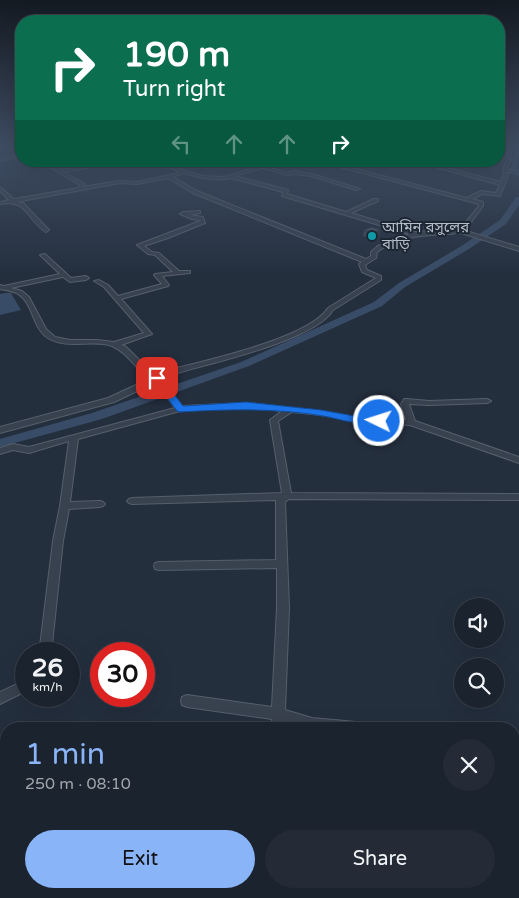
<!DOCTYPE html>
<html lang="en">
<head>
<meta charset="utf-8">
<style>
	:root { --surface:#1b232e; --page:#242b36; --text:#f1f3f6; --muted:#a0a4aa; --line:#39404a; --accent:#8ab4f8 }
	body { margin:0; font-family:"Varela Round","Noto Sans Bengali",sans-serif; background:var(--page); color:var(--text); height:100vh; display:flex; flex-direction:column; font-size:19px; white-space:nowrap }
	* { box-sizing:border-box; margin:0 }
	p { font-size:16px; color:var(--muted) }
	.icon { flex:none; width:28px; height:28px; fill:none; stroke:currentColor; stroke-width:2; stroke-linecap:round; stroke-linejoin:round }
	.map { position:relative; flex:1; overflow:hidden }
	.details { position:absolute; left:0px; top:722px; width:520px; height:176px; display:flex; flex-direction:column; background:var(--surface); border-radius:20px 20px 0 0; box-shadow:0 5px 20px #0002,0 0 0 1px var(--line) }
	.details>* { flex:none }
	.top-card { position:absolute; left:15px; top:15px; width:490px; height:152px; border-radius:20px; box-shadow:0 5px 20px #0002,0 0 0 1px var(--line); background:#0b6e4f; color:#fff; overflow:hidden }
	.tools { position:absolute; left:454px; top:598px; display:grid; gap:10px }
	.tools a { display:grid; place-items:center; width:50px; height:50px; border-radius:50%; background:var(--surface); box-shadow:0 5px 20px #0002,0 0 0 1px var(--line); font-size:25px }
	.speed { position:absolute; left:15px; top:642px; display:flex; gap:10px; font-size:25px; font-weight:700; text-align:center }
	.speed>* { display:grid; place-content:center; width:65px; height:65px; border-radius:50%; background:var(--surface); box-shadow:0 5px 20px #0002,0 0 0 1px var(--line); line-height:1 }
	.speed small { font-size:12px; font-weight:400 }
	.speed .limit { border:8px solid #d22; background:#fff; color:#111 }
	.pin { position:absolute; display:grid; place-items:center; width:42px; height:42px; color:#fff; margin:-21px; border-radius:10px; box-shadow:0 2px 8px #0006 }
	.me { position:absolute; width:55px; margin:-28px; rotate:274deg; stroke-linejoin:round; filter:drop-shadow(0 0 4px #0008) }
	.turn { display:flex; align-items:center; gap:18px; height:105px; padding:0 25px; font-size:22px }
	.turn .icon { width:65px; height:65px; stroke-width:2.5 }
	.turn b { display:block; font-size:35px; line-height:42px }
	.lanes { display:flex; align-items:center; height:48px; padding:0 25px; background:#0003; justify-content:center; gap:25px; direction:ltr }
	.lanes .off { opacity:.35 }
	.round { display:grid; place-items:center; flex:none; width:52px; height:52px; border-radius:26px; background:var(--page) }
	.head { display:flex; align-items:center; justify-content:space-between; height:85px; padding:0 25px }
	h1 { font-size:30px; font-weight:600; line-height:38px; color:var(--accent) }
	.button { display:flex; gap:10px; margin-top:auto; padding:10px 25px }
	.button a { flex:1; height:58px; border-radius:30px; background:var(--accent); color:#111; font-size:20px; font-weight:600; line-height:58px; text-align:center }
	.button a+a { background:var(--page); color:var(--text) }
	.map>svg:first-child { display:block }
</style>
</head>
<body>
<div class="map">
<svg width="519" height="898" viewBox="0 0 519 898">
	<rect width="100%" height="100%" fill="#242f3e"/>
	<!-- water -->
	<polygon fill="#394c67" points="6,293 11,293 21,310 0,315 0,294"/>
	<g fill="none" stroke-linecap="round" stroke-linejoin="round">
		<!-- river -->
		<g fill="#394c67" fill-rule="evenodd">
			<polygon points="519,151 517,169 519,171 519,177 510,169 516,153"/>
			<polygon points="516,197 519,197 519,205 506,224 469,249 405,287 382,306 249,366 102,419 0,447 0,439 92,413 241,362 374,302 399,283 463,245 500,220"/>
		</g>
		<!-- street casing -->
		<g stroke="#565f6c" stroke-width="2">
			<g id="street">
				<path d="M 505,148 L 509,148 L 512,159 L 507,166 L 508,170 L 519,171 L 519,173 L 508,172 L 506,181 L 500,196 L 482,194 L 472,199 L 483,202 L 483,206 L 466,229 L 463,230 L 519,247 L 519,251 L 458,232 L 452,234 C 427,235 397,236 377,252 L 376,258 L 365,265 L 367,270 L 381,276 L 381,280 L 333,310 C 315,341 206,364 171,375 L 162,379 L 182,406 L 246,403 L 321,411 L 360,418 L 406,420 L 401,404 L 404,399 L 407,399 L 429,401 L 487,399 L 491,401 L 487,403 L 429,405 L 409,404 L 415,421 L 519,457 L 519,463 L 410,425 L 360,422 L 321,415 L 292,412 L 278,421 L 291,493 L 519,494 L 519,500 L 289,499 L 285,502 L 289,608 L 285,710 L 312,718 L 367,723 L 372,725 L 373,729 L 308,729 L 285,721 L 285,729 L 271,729 L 272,719 L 187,707 L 182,705 L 181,701 L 182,697 L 187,695 L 272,707 L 277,608 L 277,568 L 159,570 L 155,569 L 154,566 L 155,563 L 159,562 L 276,560 L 276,500 L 132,504 L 129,503 L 127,501 L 129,499 L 132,498 L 282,493 L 270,420 L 282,411 L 246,407 L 180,411 L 78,439 L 70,502 L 100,501 L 103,502 L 105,504 L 103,506 L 100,507 L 69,509 L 63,541 L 51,654 L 39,654 L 53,541 L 60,506 L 69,441 L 29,453 L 13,450 L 0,454 L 0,448 L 13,444 L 29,447 L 175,408 L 156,382 L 114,402 L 0,433 L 0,427 L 108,398 L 149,379 C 137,370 127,352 112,346 C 92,339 68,350 48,338 C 32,328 34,304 18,294 C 13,291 6,290 0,289 L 0,285 L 4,286 L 60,274 L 40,255 L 45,254 L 71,278 L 86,276 L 89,278 L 86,280 L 70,282 L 63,277 L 11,288 L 22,291 L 29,297 L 46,329 L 55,337 L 70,340 L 97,340 L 114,342 L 144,333 L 104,287 L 94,281 L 99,280 L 108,285 L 118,296 L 162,284 L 154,275 L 155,274 L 173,272 L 155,255 L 148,254 L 137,245 L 200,221 L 199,220 L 192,219 L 180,214 L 183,212 L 200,211 L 200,213 L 190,215 L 203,217 L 205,223 L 168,238 L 144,246 L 152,252 L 159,253 L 179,271 L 190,271 L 190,273 L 162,276 L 169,285 L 168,286 L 121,299 L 152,334 L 121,345 L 125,346 L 156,376 L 165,371 C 203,361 308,339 328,308 L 376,278 L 362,272 L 359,264 L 362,262 L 193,193 L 168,178 L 137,184 L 120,183 L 16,202 L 23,203 L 48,229 L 49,230 L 46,232 C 26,219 28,199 0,204 L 0,202 L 9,200 L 0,191 L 0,187 L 14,199 L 78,188 L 80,185 L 77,183 L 39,161 L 45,161 L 60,170 L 100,164 L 98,166 L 64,172 L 85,184 L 83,187 L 120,181 L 137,182 L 179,173 L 180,172 L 157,161 L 163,161 L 185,171 L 203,176 L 224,177 L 278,161 L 285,161 L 268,167 L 287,173 L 294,171 L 312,174 L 360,189 L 356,190 L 311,176 L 294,174 L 287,175 L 263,168 L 235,176 L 288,190 L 287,194 L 346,212 L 374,199 L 378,199 L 378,201 L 351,213 L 414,232 L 451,230 L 462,227 L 479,206 L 479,204 L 317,161 L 325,161 L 467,198 L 481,191 L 496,193 L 500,185 L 413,161 L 421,161 L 501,182 L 504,173 L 503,166 L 508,159 ZM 184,173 C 199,177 215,182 231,178 L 283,192 L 282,196 L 409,234 L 378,246 L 371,252 L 371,256 L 366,259 L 197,191 L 173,177 Z"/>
				<polygon points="21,154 21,156 0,161 0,159"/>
				<polygon points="26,680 26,691 0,704 0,692"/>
				<polygon points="519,803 519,818 514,820 514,805"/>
				<polygon points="274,892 290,892 292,898 276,898"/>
			</g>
		</g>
		<!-- street -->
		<use href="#street" fill="#38414e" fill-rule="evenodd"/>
	</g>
	<!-- wall -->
	<polygon fill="#3b4654" points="364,230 380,230 380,236 372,239 363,236"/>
	<!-- shaded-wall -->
	<polygon fill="#303945" points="380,230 380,236 372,239 372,233"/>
	<!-- building -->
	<polygon fill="#455162" stroke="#303945" points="372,227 380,230 372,233 364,230"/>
	<!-- sky -->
	<linearGradient id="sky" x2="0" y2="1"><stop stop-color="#141a22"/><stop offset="0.54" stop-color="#3f4d63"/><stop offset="1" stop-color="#3f4d63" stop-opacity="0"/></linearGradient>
	<rect width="519" height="274" fill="url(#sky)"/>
	<!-- route -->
	<path fill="#1a73e8" stroke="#114b97" d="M 157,375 L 160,376 L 183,406 L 246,402 L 321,410 L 360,417 L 379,418 L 384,421 C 376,429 341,420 329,417 C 279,408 231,409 180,412 L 177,411 L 152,378 Z"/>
	<!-- markers -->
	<circle fill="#0f9aa8" stroke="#1d2633" stroke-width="2" cx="372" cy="236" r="5"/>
	<g text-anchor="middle" stroke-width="4" stroke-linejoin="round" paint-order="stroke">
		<!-- far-poi labels -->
		<g font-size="15" fill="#b4bcc9" stroke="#1d2633" text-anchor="start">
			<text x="382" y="232">আমিন রসুলের<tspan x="382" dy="17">বাড়ি</tspan></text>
		</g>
	</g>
</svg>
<div class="tools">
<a><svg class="icon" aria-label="sound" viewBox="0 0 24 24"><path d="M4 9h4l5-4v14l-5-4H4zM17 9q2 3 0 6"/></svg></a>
<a><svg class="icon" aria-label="search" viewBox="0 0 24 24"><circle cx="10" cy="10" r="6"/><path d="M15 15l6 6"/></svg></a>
</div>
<div class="speed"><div>26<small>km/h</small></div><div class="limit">30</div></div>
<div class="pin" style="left:157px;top:378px;background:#d93025"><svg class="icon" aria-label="arrive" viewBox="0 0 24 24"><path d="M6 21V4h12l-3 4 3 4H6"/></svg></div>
<svg class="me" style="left:379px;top:421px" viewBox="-20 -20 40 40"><circle r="17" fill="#1a73e8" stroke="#fff" stroke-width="3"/><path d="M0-11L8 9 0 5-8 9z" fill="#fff"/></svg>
<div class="top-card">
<div class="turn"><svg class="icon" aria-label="right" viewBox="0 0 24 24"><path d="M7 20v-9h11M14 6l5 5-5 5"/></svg><div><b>190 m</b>Turn right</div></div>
<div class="lanes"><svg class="icon off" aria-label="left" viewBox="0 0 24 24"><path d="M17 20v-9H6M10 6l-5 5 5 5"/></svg><svg class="icon off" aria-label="ahead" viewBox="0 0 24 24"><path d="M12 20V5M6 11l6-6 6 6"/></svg><svg class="icon off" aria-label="ahead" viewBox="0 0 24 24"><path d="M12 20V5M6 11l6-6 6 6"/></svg><svg class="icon" aria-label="right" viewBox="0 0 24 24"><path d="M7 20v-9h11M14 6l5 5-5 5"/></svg></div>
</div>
<section class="details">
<div class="head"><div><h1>1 min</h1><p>250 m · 08:10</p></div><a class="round"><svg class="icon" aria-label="close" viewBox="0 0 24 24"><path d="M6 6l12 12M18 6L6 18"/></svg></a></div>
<div class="button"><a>Exit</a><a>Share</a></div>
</section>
</div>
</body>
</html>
